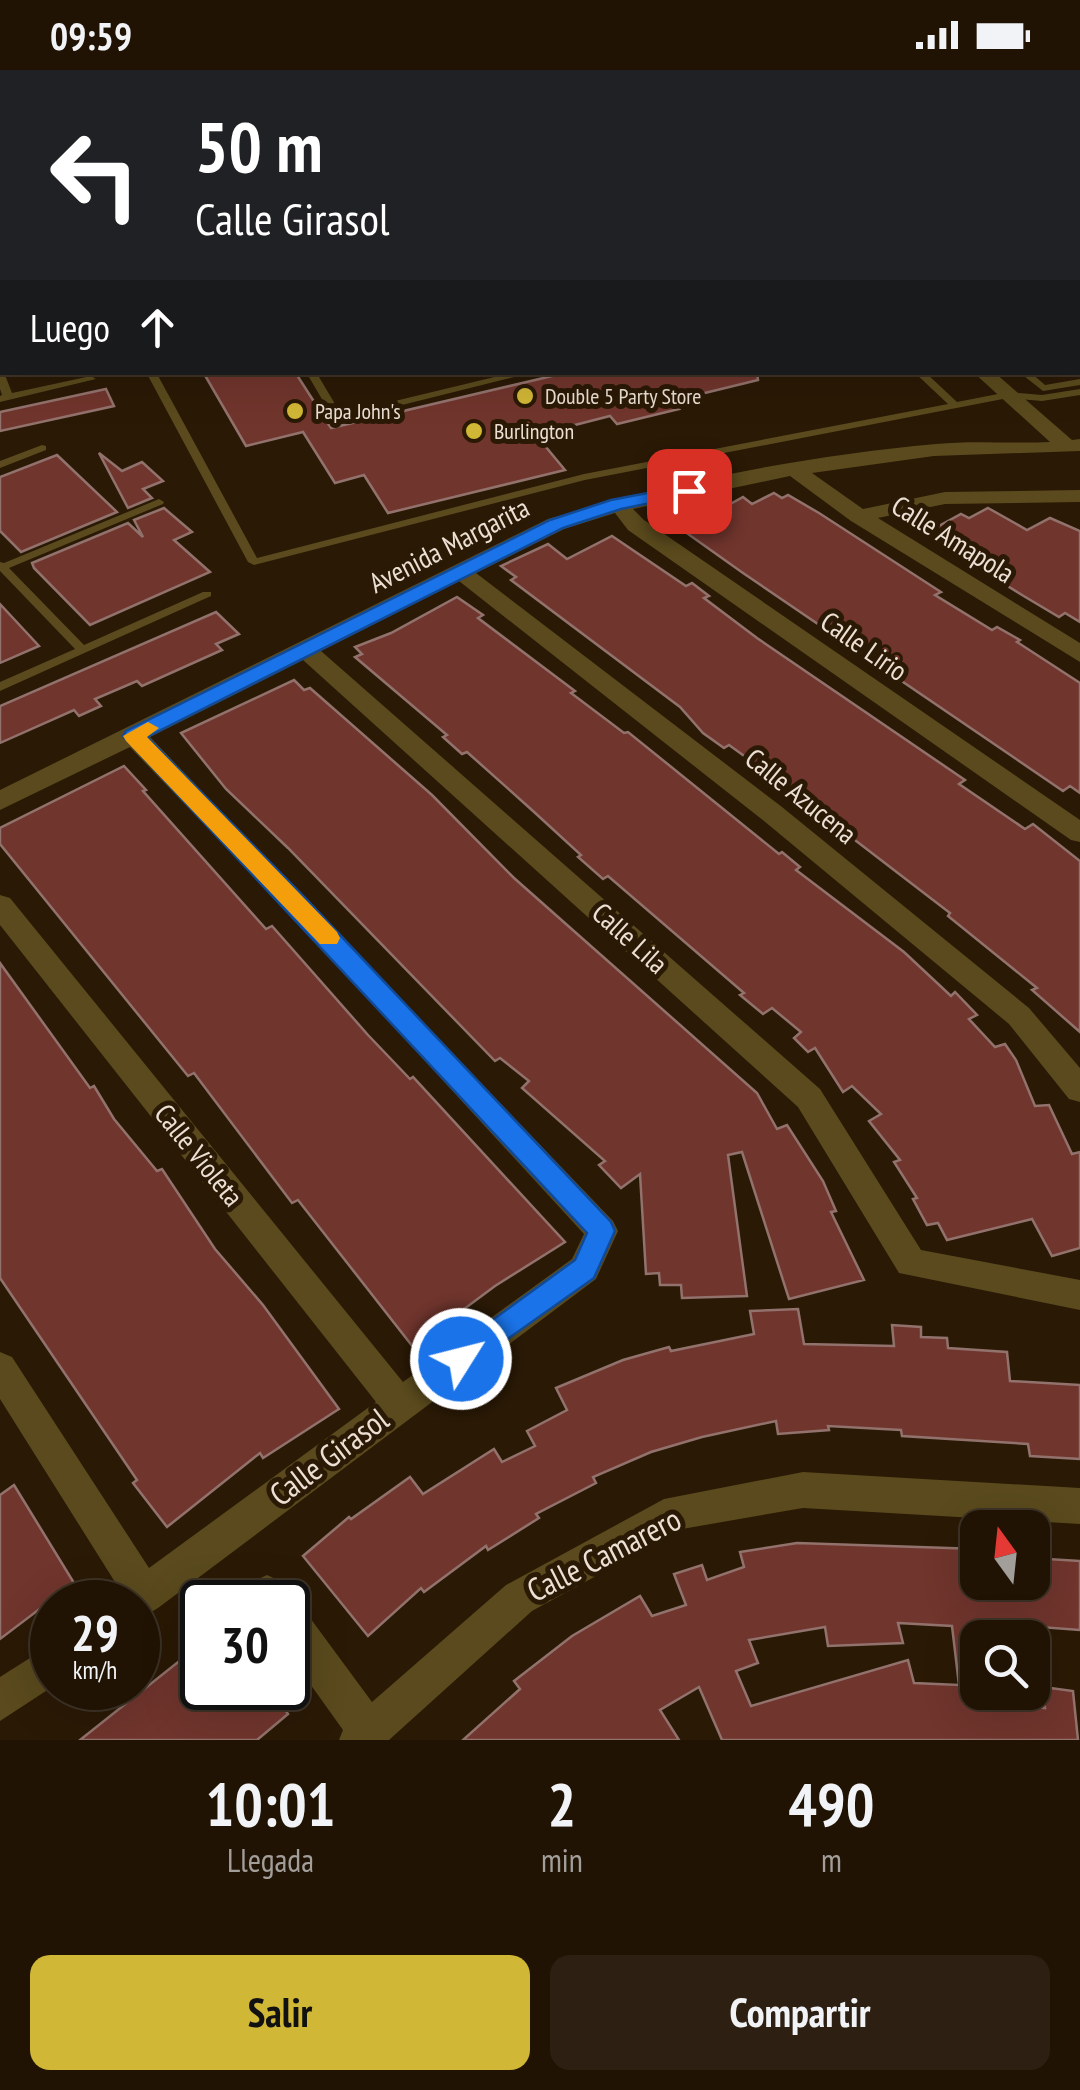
<!DOCTYPE html>
<html lang="es">
<head>
<meta charset="utf-8">
<style>
	:root { --surface:#201304; --page:#2d2013; --text:#f1f3f6; --muted:#a29e9a; --line:#3d3226; --accent:#d1b736 }
	body { margin:0; font-family:"PT Sans Narrow",sans-serif; background:var(--page); color:var(--text); height:100vh; display:flex; flex-direction:column; font-size:38px; white-space:nowrap }
	* { box-sizing:border-box; margin:0 }
	p { font-size:32px; color:var(--muted) }
	.icon { flex:none; width:55px; height:55px; fill:none; stroke:currentColor; stroke-width:2; stroke-linecap:round; stroke-linejoin:round }
	.map { position:relative; height:1670px; overflow:hidden }
	.side { display:flex; flex-direction:column; background:var(--surface); flex:1 }
	.side>* { flex:none }
	.banner { position:absolute; left:0px; top:0px; width:1080px; height:305px; box-shadow:0 10px 40px #0002,0 0 0 2px var(--line); background:#202124; color:#fff; overflow:hidden }
	.needle { width:65px; rotate:345deg }
	.buttons { position:absolute; left:960px; top:1440px; display:grid; gap:20px }
	.buttons a { display:grid; place-items:center; width:90px; height:90px; border-radius:20px; background:var(--surface); box-shadow:0 10px 40px #0002,0 0 0 2px var(--line); font-size:50px }
	.speed { position:absolute; left:30px; top:1510px; display:flex; gap:20px; font-size:50px; font-weight:700; text-align:center }
	.speed>* { display:grid; place-content:center; width:130px; height:130px; border-radius:50%; background:var(--surface); box-shadow:0 10px 40px #0002,0 0 0 2px var(--line); line-height:1 }
	.speed small { font-size:25px; font-weight:400 }
	.speed .limit { border:5px solid #111; border-radius:15px; background:#fff; color:#111 }
	.pin { position:absolute; display:grid; place-items:center; width:85px; height:85px; color:#fff; margin:-42px; border-radius:20px; box-shadow:0 5px 15px #0006 }
	.me { position:absolute; width:110px; margin:-55px; rotate:54deg; stroke-linejoin:round; filter:drop-shadow(0 0 8px #0008) }
	.turn { display:flex; align-items:center; gap:35px; height:210px; padding:0 30px; font-size:45px }
	.turn .icon { width:130px; height:130px; stroke-width:2.5 }
	.turn b { display:block; font-size:70px; line-height:85px }
	.then { display:flex; align-items:center; height:95px; padding:0 30px; background:#0003; gap:20px; font-size:38px }
	.eta { display:flex; justify-content:space-evenly; align-items:center; height:170px; text-align:center }
	.eta b { font-size:60px; font-weight:700; line-height:70px }
	.button { display:flex; gap:20px; margin-top:auto; padding:20px 30px }
	.button a { flex:1; height:115px; border-radius:20px; background:var(--accent); color:#111; font-size:40px; font-weight:700; line-height:115px; text-align:center }
	.button a+a { background:var(--page); color:var(--text) }
	.status { display:flex; justify-content:space-between; align-items:center; height:70px; padding:0 50px; background:var(--surface); direction:ltr }
	.status svg { height:28px; fill:currentColor }
	.map>svg:first-child { display:block }
</style>
</head>
<body>
<div class="status"><b>09:59</b><svg viewBox="0 0 49 12"><path d="M0 12V9h3v3zM5 12V6h3v6zM10 12V3h3v9zM15 12V0h3v12zM26 1h20v11H26zM47 4h2v5h-2z"/></svg></div>
<div class="map">
<svg width="1080" height="1670" viewBox="0 0 1080 1670">
	<rect width="100%" height="100%" fill="#2a1905"/>
	<!-- building -->
	<g fill="#70352d" stroke="#92726c" stroke-width="2.5" fill-rule="evenodd">
		<polygon points="203,302 295,302 331,358 569,302 757,302 758,310 672,331 679,339 617,354 610,346 536,365 565,400 388,443 364,405 335,413 303,362 246,376"/>
		<polygon points="106,319 114,336 0,361 0,342"/>
		<polygon points="99,383 122,401 142,392 163,411 143,419 152,428 128,438"/>
		<polygon points="57,385 117,442 21,482 0,461 0,407"/>
		<polygon points="774,423 782,428 788,425 819,443 941,522 935,525 992,560 997,557 1020,570 1017,572 1080,613 1080,723 1070,716 1063,721 743,503 681,459 687,456 677,450 713,432 723,438 743,427 752,434"/>
		<polygon points="164,438 192,462 174,470 210,502 90,555 34,498 32,493 128,453 143,467 134,450"/>
		<polygon points="988,438 1027,460 1050,448 1080,461 1080,552 1065,543 1059,547 1022,525 937,472 942,470 928,462 961,444 969,448"/>
		<polygon points="612,466 686,516 692,513 709,526 704,528 757,568 965,710 959,714 1025,759 1033,754 1080,791 1080,962 1032,920 1037,918 948,846 950,843 765,701 729,675 724,678 703,663 680,637 511,510 516,507 501,496 548,474 567,489"/>
		<polygon points="457,527 483,545 478,548 575,621 571,623 624,663 628,662 779,784 782,782 800,797 796,800 904,882 951,926 955,922 977,945 969,949 995,977 1005,974 1016,990 1035,1036 1049,1035 1072,1084 1080,1082 1080,1178 1052,1186 1032,1149 947,1170 938,1153 927,1155 913,1129 917,1128 894,1092 900,1090 869,1051 881,1044 852,1016 843,1022 815,978 808,982 794,968 801,962 772,938 763,944 740,925 744,923 608,806 603,809 578,787 581,785 533,741 467,682 462,684 443,667 447,665 355,587 362,584 355,577 391,563"/>
		<polygon points="0,534 39,576 0,593"/>
		<polygon points="216,542 239,564 216,574 222,580 142,616 137,611 95,629 101,636 79,646 74,640 0,673 0,636"/>
		<polygon points="294,610 304,620 310,618 432,725 514,808 757,1023 777,1059 787,1055 823,1111 836,1141 831,1142 864,1210 789,1229 742,1082 728,1085 747,1226 682,1228 681,1215 660,1215 659,1203 646,1204 640,1104 621,1118 599,1095 605,1091 522,1018 529,1011 500,988 495,991 288,778 226,719 181,663"/>
		<polygon points="124,696 146,720 143,721 266,859 272,856 368,965 410,1009 413,1007 565,1172 495,1216 413,1277 298,1130 292,1133 194,1003 188,1006 0,774 0,758"/>
		<polygon points="0,893 90,1018 94,1016 114,1049 157,1101 162,1099 215,1179 263,1235 339,1339 263,1388 260,1383 167,1457 133,1413 137,1410 0,1208"/>
		<polygon points="798,1239 804,1274 894,1276 892,1255 921,1257 921,1267 947,1268 948,1278 1007,1282 1010,1311 1080,1315 1080,1389 1030,1386 1028,1374 902,1366 901,1360 828,1356 829,1360 778,1364 776,1351 702,1367 651,1382 593,1407 596,1413 536,1444 539,1448 488,1480 486,1476 424,1522 421,1518 368,1566 303,1486 349,1447 351,1449 410,1407 423,1424 494,1379 502,1392 535,1376 527,1361 567,1340 556,1318 623,1290 669,1277 671,1281 754,1264 750,1241"/>
		<polygon points="14,1415 74,1513 0,1569 0,1425"/>
		<path d="M 797,1473 L 978,1479 L 978,1512 L 1032,1512 L 1032,1488 L 1080,1491 L 1080,1560 L 1027,1556 L 1029,1568 L 978,1568 L 978,1622 L 994,1622 L 996,1633 L 1045,1638 L 1043,1617 L 1073,1621 L 1078,1670 L 722,1670 L 699,1617 L 660,1640 L 679,1670 L 463,1670 L 520,1619 L 514,1611 L 572,1566 L 640,1526 L 652,1546 L 686,1535 L 674,1504 L 702,1495 L 707,1510 L 744,1497 L 740,1482 ZM 898,1553 L 952,1556 L 959,1615 L 914,1613 L 908,1590 L 751,1636 L 736,1601 L 758,1593 L 749,1570 L 825,1557 L 828,1576 L 903,1573 Z"/>
		<polygon points="202,1573 202,1618 270,1618 288,1644 257,1670 80,1670"/>
	</g>
	<g fill="none" stroke-linecap="round" stroke-linejoin="round">
		<!-- lane -->
		<g fill="#5a4a1d" fill-rule="evenodd">
			<polygon points="720,0 729,0 731,2 723,2"/>
			<rect x="1078" y="11" width="2" height="5"/>
			<rect x="1078" y="38" width="2" height="4"/>
			<rect x="1078" y="51" width="2" height="6"/>
			<polygon points="1080,143 1080,149 1078,148 1078,144"/>
			<polygon points="0,302 5,305 12,323 91,306 96,309 0,332 0,326 2,325 0,319"/>
			<polygon points="146,302 156,302 257,488 584,404 948,334 914,302 925,302 957,332 1008,322 1042,325 1080,319 1080,325 1042,331 1008,328 585,410 254,495 248,492"/>
			<polygon points="306,302 316,302 341,344 515,302 534,302 338,351 333,348"/>
			<polygon points="1019,302 1030,302 1045,315 1080,309 1080,315 1043,321"/>
			<polygon points="42,375 46,376 46,380 0,398 0,391"/>
			<polygon points="159,429 164,432 163,434 9,498 84,575 203,522 211,522 211,526 0,621 0,612 75,579 0,501 0,492 4,493"/>
		</g>
		<!-- street -->
		<g fill="#5a4a1d" fill-rule="evenodd">
			<polygon points="286,0 301,0 302,2 287,2"/>
			<polygon points="633,0 649,0 650,2 634,2"/>
			<path d="M 973,302 L 994,302 L 1072,370 L 1080,369 L 1080,381 L 934,386 L 812,403 L 863,439 L 945,422 L 1080,420 L 1080,432 L 945,434 L 878,448 L 1080,573 L 1080,592 L 851,451 L 790,406 L 633,439 L 644,450 L 1080,750 L 1080,772 L 1071,770 L 628,460 L 615,443 L 564,459 L 476,503 L 782,737 L 1029,938 L 1080,998 L 1080,1032 L 1069,1029 L 1009,954 L 764,751 L 459,511 L 321,581 L 820,1019 L 921,1180 L 1080,1210 L 1080,1240 L 899,1203 L 798,1037 L 303,590 L 150,667 L 613,1151 L 618,1161 L 596,1209 L 158,1538 L 138,1550 L 138,1532 L 115,1532 L 120,1520 L 0,1329 L 0,1282 L 12,1287 L 149,1498 L 376,1332 L 0,855 L 0,825 L 10,828 L 403,1312 L 572,1189 L 584,1164 L 289,843 L 130,677 L 0,740 L 0,720 L 548,449 C 673,412 804,386 936,374 C 974,370 1012,374 1050,372 Z"/>
			<polygon points="803,1402 1080,1418 1080,1454 803,1438 682,1459 532,1541 389,1670 339,1670 343,1660 288,1583 288,1532 252,1532 248,1524 254,1511 267,1505 280,1511 291,1533 302,1537 372,1632 506,1515 664,1429"/>
			<polygon points="52,1574 52,1617 0,1651 0,1607"/>
		</g>
		<!-- primary -->
		<polygon fill="#91772b" fill-rule="evenodd" points="2,168 2,186 0,187 0,169"/>
	</g>
	<!-- route -->
	<polygon fill="#1a73e8" stroke="#114b97" stroke-width="2.5" points="689,415 695,417 695,424 621,439 563,458 147,667 307,830 611,1152 615,1161 594,1208 461,1302 451,1299 447,1289 451,1280 575,1190 587,1163 123,666 126,661 550,450 611,430"/>
	<!-- slow -->
	<polygon fill="#f59e0b" points="148,652 159,658 147,667 337,862 340,868 337,874 320,874 126,671 123,666"/>
	<!-- markers -->
	<g fill="#d1b736" stroke="#2a1905" stroke-width="4">
		<circle cx="525" cy="326" r="10"/>
		<circle cx="295" cy="341" r="10"/>
		<circle cx="474" cy="361" r="10"/>
	</g>
	<g text-anchor="middle" stroke-width="10" stroke-linejoin="round" paint-order="stroke">
		<!-- far-poi labels -->
		<g font-size="22" fill="#ece0d4" stroke="#2a1905" text-anchor="start">
			<text x="545" y="334">Double 5 Party Store</text>
			<text x="315" y="349">Papa John's</text>
			<text x="494" y="369">Burlington</text>
		</g>
		<!-- street labels -->
		<g font-size="28" fill="#ece0d4" stroke="#2a1905">
			<text transform="translate(953 469) rotate(32)" y="10">Calle Amapola</text>
			<text transform="translate(449 475) rotate(-27)" y="10">Avenida Margarita</text>
			<text transform="translate(864 576) rotate(35)" y="10">Calle Lirio</text>
			<text transform="translate(801 726) rotate(39)" y="10">Calle Azucena</text>
			<text transform="translate(630 868) rotate(42)" y="10">Calle Lila</text>
			<text transform="translate(199 1085) rotate(51)" y="10">Calle Violeta</text>
		</g>
		<!-- near-street labels -->
		<g font-size="32" fill="#ece0d4" stroke="#2a1905">
			<text transform="translate(329 1387) rotate(-37)" y="11">Calle Girasol</text>
			<text transform="translate(604 1485) rotate(-27)" y="11">Calle Camarero</text>
		</g>
	</g>
</svg>
<div class="buttons">
<a><svg class="needle" viewBox="-14 -14 28 28"><path d="M0-13l5 13h-10z" fill="#e53935"/><path d="M0 13l5-13h-10z" fill="#a29e9a"/></svg></a>
<a><svg class="icon" aria-label="search" viewBox="0 0 24 24"><circle cx="10" cy="10" r="6"/><path d="M15 15l6 6"/></svg></a>
</div>
<div class="speed"><div>29<small>km/h</small></div><div class="limit">30</div></div>
<div class="pin" style="left:689px;top:421px;background:#d93025"><svg class="icon" aria-label="arrive" viewBox="0 0 24 24"><path d="M6 21V4h12l-3 4 3 4H6"/></svg></div>
<svg class="me" style="left:461px;top:1289px" viewBox="-20 -20 40 40"><circle r="17" fill="#1a73e8" stroke="#fff" stroke-width="3"/><path d="M0-11L8 9 0 5-8 9z" fill="#fff"/></svg>
<div class="banner">
<div class="turn"><svg class="icon" aria-label="left" viewBox="0 0 24 24"><path d="M17 20v-9H6M10 6l-5 5 5 5"/></svg><div><b>50 m</b>Calle Girasol</div></div>
<div class="then">Luego<svg class="icon" aria-label="ahead" viewBox="0 0 24 24"><path d="M12 20V5M6 11l6-6 6 6"/></svg></div>
</div>
</div>
<section class="side">
<div class="eta">
<div><b>10:01</b><p>Llegada</p></div>
<div><b>2</b><p>min</p></div>
<div><b>490</b><p>m</p></div>
</div>
<div class="button"><a>Salir</a><a>Compartir</a></div>
</section>
</body>
</html>
